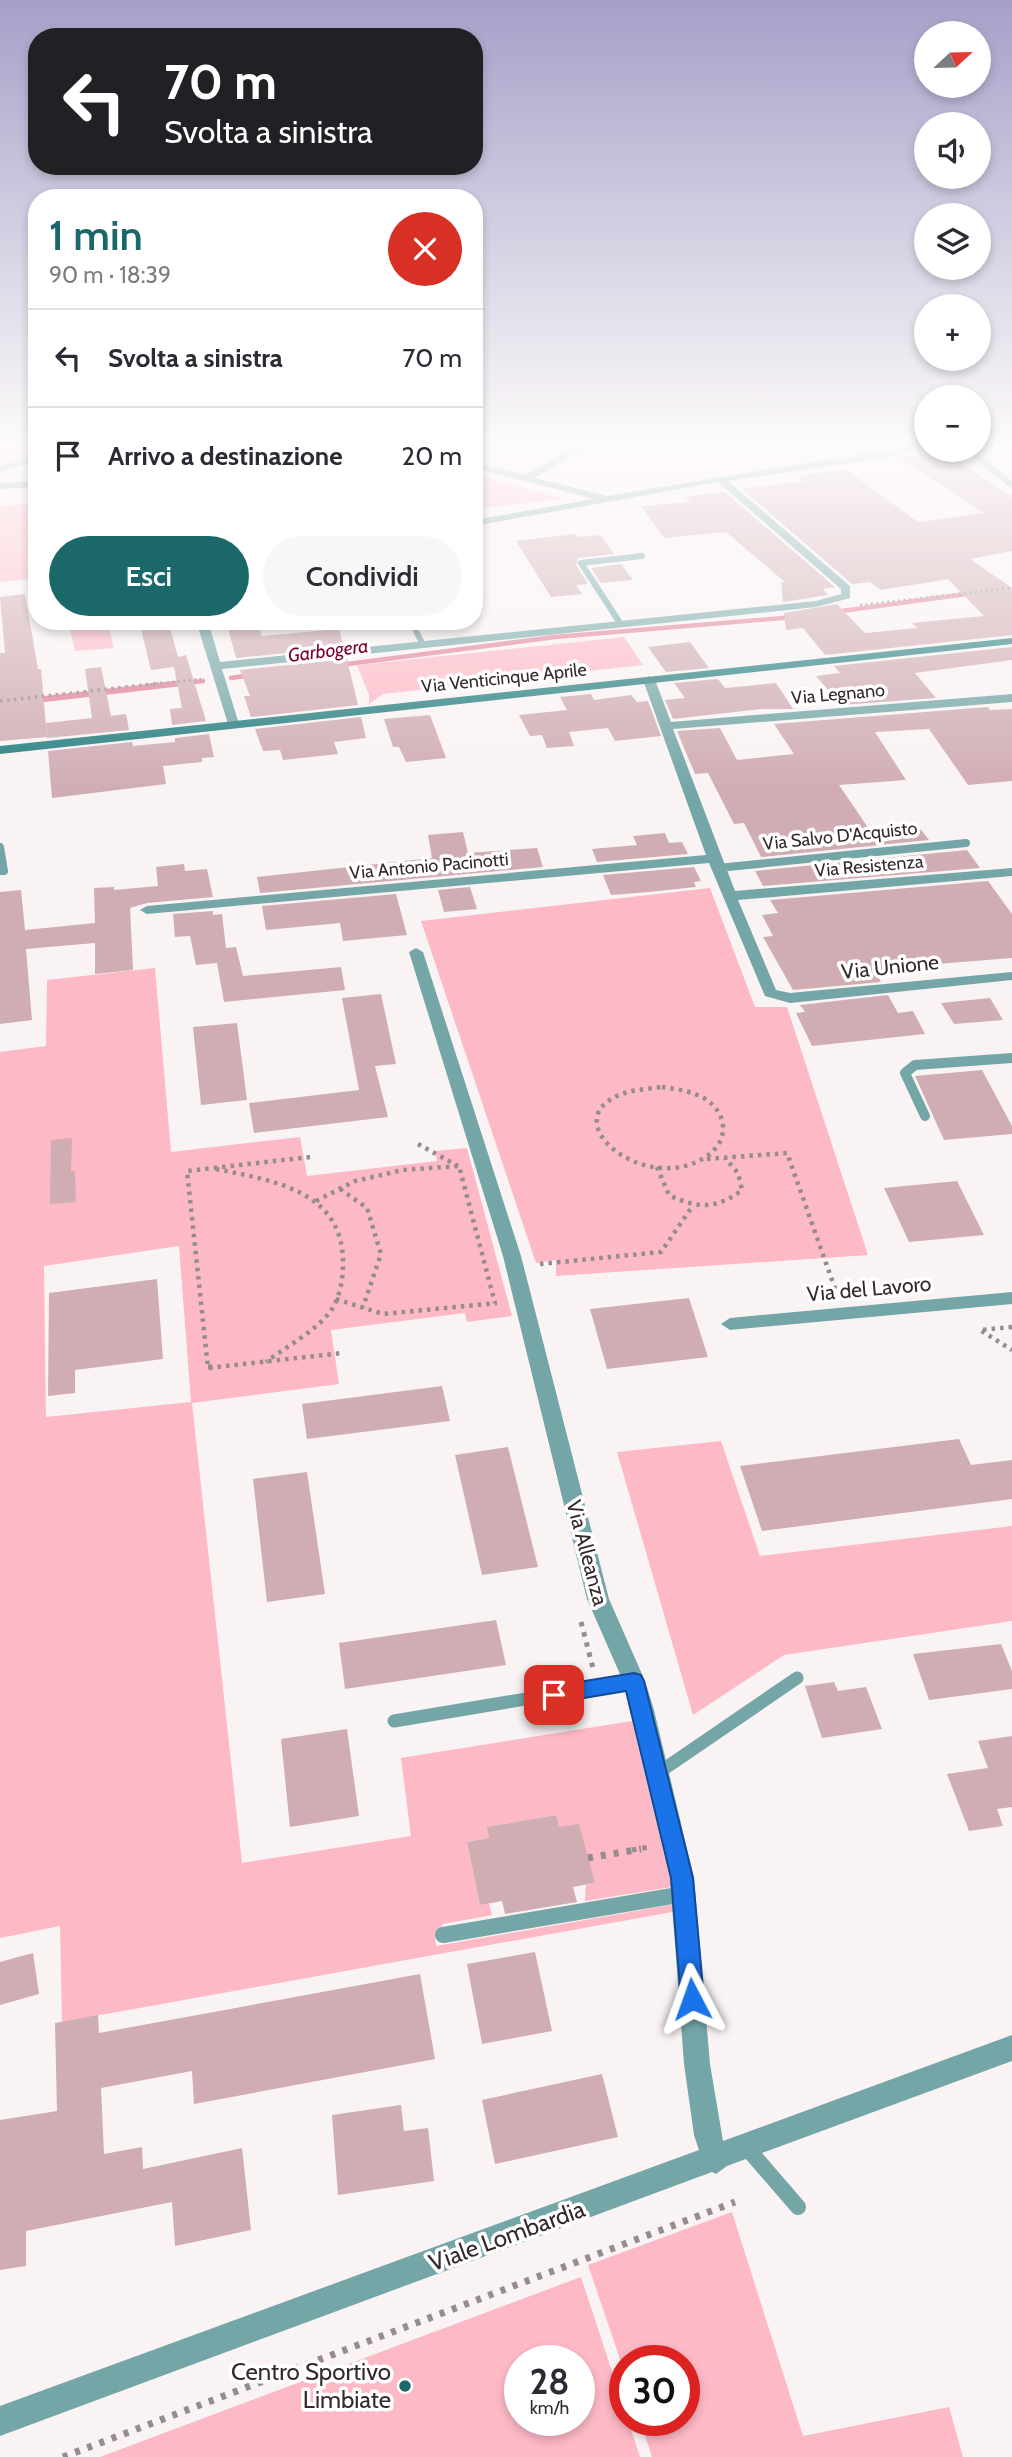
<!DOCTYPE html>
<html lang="it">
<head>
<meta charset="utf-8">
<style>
	:root { --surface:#fff; --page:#f7f7f7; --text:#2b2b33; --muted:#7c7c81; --line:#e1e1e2; --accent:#1b686b }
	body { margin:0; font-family:Cabin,sans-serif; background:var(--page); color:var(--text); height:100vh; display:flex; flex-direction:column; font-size:26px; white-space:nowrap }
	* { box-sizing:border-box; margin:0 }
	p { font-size:23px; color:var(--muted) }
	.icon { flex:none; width:38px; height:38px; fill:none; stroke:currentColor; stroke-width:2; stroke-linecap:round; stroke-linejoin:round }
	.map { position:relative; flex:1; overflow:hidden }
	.sheet { position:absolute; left:28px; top:189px; width:455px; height:441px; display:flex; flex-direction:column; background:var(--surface); border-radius:28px; box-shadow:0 4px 10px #0003 }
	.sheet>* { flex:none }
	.top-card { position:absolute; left:28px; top:28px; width:455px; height:147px; border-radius:28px; box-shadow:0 4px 10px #0003; background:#202124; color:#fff; overflow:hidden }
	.needle { width:46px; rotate:68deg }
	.buttons { position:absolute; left:914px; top:21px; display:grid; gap:14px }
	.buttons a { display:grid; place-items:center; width:77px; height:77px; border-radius:50%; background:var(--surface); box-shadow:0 4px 10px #0003; font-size:35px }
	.speed { position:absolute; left:504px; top:2345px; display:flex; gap:14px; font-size:35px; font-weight:700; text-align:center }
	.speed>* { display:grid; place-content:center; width:91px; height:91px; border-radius:50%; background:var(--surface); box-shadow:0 4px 10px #0003; line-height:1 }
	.speed small { font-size:18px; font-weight:400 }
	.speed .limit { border:10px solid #d22; background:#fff; color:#111 }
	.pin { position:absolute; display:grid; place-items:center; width:60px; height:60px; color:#fff; margin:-30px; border-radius:14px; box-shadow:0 4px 10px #0006 }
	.me { position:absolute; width:77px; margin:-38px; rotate:356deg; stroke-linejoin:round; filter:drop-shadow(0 0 5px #0008) }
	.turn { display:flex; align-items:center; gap:24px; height:147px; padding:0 21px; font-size:32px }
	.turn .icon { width:91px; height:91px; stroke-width:2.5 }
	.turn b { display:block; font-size:49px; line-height:60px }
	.round { display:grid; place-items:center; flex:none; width:74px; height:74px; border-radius:37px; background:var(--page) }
	.headline { display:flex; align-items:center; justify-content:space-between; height:119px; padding:0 21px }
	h1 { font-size:42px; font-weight:600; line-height:52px; color:var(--accent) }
	.action { display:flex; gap:14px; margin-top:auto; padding:14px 21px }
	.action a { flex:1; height:80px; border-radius:42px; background:var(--accent); color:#fff; font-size:28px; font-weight:600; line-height:80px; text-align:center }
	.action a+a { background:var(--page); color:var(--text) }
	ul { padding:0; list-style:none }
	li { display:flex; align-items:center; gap:21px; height:98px; padding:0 21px; border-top:2px solid var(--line) }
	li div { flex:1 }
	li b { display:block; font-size:26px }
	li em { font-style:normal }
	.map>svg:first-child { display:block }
</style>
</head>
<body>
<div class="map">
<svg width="1012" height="2457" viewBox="0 0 1012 2457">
	<rect width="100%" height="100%" fill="#faf3f4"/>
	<!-- green -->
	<g fill="#fdb9c6" fill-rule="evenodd">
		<polygon points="7,445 37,445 37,454 0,465 0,452"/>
		<polygon points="474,474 563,499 474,509"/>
		<polygon points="37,503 37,578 0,582 0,506"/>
		<polygon points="68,621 107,621 114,648 75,651"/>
		<polygon points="624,637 643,665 383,694 369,704 369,695 357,665"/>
		<polygon points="710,888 755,1007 787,1007 868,1255 556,1276 556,1260 536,1263 421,921"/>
		<path d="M 155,968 L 171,1152 L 300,1137 L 307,1176 L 437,1161 L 435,1151 L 467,1148 L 512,1316 L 467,1322 L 465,1313 L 331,1330 L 339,1384 L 192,1403 L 242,1863 L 411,1836 L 401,1758 L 632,1721 L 672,1887 L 585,1901 L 586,1885 L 594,1883 L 559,1827 L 555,1815 L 488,1827 L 489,1838 L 467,1842 L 480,1905 L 489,1903 L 492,1915 L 443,1924 L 435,1935 L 436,1946 L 676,1904 L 678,1911 L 62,2022 L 60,1926 L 0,1938 L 0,1052 L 46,1046 L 47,980 ZM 179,1246 L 191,1402 L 46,1417 L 44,1266 Z"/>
		<polygon points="721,1441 760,1556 1012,1526 1012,1621 784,1655 693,1715 617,1452"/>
		<polygon points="732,2212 803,2436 949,2407 963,2457 652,2457 640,2420 684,2420 684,2361 625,2361 625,2374 588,2265"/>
		<path d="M 581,2277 L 625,2411 L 625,2420 L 628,2420 L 640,2457 L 100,2457 ZM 520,2361 L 579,2361 L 579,2420 L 520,2420 Z"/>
	</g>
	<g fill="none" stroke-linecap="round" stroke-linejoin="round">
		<!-- stream-far1 -->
		<g stroke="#e18297" stroke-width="4.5">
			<polyline points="834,612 974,593"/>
			<polyline points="340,665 555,637 794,617"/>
			<polyline points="231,678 251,675"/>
			<polyline points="167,685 203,681"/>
		</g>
		<!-- stream -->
		<polyline stroke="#e18297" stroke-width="6" points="36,700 182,683"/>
	</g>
	<!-- building -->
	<g fill="#d0adb3">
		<polygon points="944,451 1012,497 1012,551 970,559 1012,588 1012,635 825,655 803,628 786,630 784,613 837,604 865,633 917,628 912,623 984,616 948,579 881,590 870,582 852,584 742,489 803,481 796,476 845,469 918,522 984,513 900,458"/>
		<polygon points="725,492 835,587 823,589 828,595 783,602 781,582 785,582 726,532 664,538 641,506 691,502 685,497"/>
		<polygon points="576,534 578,537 601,535 614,554 578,558 576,565 588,584 576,585 582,594 551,597 516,541"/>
		<polygon points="621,564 633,580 601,583 591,568"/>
		<polygon points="25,594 38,669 41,669 47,737 0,741 0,653 5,653 0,597"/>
		<polygon points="139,621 168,621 178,657 186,655 206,721 172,725 170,709 182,708 174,667 151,670"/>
		<polygon points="226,621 257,621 262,636 339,629 344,647 236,658"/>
		<polygon points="690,642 709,668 666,672 648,647"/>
		<polygon points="1012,647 1012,660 915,673 936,698 841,705 816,676 840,673 834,666"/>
		<polygon points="347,659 358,705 251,717 244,696 250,696 240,670"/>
		<polygon points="101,667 111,716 126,714 129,730 47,738 46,723 92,718 85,669"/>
		<polygon points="718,679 725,688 776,683 793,709 761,709 673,719 665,700 685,698 674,683"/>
		<polygon points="591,694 594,700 631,695 637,702 648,701 661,736 615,741 608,728 569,732 574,746 547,748 542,735 530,736 519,715 567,710 560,697"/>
		<polygon points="988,707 990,710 1012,709 1012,781 968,785 929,729 875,732 906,780 839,785 871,832 919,827 929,840 761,857 744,823 734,824 708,773 695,774 677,731 720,728 737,760 794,754 774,724"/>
		<polygon points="430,715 446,758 406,762 399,747 393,747 384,719"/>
		<polygon points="361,717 366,738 334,742 338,754 283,760 280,750 263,751 255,729"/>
		<polygon points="209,734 214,757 202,758 202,762 163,766 166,784 52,798 48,751 132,742 133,746 175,742 175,738"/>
		<polygon points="463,832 468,853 537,848 543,867 260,893 257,877 432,858 428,835"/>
		<polygon points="665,833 669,843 682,842 688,854 597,862 592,849 637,845 633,836"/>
		<polygon points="967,850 980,868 763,886 755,871"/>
		<polygon points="184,864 185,871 207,869 213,897 147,903 130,908 133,970 95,974 95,943 26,949 32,1020 0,1024 0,892 21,890 25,930 95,923 94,888 114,887 114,890 158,886 156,867"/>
		<polygon points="694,867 701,881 694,882 696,887 649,892 611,895 603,875"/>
		<polygon points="988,881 1012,914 1012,958 899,967 875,972 881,982 793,990 763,937 773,936 762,915 778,913 770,900"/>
		<polygon points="470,887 477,909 444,912 438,890"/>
		<polygon points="396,894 407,935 343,941 340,923 266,930 262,906"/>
		<polygon points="213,911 213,915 222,914 226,948 236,947 243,976 341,967 345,990 224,1002 217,963 196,965 190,936 175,937 173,914"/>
		<polygon points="381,994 396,1064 375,1066 388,1117 254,1133 249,1103 359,1090 342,998"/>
		<polygon points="888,995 898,1013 913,1011 925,1034 812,1046 796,1013 805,1012 800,1005"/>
		<polygon points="990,998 1003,1020 954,1024 941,1003"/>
		<polygon points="237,1023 247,1100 201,1105 193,1027"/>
		<polygon points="982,1070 1012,1126 1012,1134 944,1140 915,1076"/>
		<polygon points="72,1138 71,1171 75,1171 76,1202 50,1204 51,1140"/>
		<polygon points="957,1181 984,1235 909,1242 884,1188"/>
		<polygon points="157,1279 163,1359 75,1370 75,1393 48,1396 49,1293"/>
		<polygon points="689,1298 708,1357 607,1369 590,1309"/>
		<polygon points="442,1386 450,1421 307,1439 302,1404"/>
		<polygon points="959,1439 971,1465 1012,1460 1012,1499 762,1531 740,1466"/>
		<polygon points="508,1447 538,1567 482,1575 455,1455"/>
		<polygon points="307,1472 325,1594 267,1602 253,1479"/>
		<polygon points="496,1620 506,1665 345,1689 339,1643"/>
		<polygon points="1001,1644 1012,1671 1012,1689 929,1700 913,1654"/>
		<polygon points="834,1682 838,1691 866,1687 882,1729 822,1738 805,1686"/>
		<polygon points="347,1729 359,1816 290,1827 281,1739"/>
		<polygon points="1012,1736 1012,1807 997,1809 1003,1826 969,1831 947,1774 988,1768 978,1741"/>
		<polygon points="556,1815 559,1827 579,1824 595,1883 573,1887 577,1902 505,1914 502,1901 480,1905 467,1842 489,1838 487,1827"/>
		<polygon points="535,1952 552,2031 482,2044 467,1964"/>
		<polygon points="33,1953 39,1994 0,2005 0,1962"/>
		<polygon points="420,1974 435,2059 194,2104 192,2071 101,2088 104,2154 142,2147 143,2169 242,2148 251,2230 175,2246 172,2202 26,2231 26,2266 0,2270 0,2120 57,2111 55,2023 98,2015 99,2033"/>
		<polygon points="602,2074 618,2137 495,2164 482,2100"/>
		<polygon points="401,2105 404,2131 428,2128 434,2181 338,2195 332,2115"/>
	</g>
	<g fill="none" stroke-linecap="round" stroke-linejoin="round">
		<!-- path-far4 -->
		<g stroke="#968c8e" stroke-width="2.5" stroke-dasharray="2 3.5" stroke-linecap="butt">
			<polyline points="860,605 1012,588"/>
			<polyline points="145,685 201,679"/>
		</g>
		<!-- path-far3 -->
		<polyline stroke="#968c8e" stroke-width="3.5" stroke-dasharray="2.5 4.5" stroke-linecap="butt" points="0,701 161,683"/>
		<!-- path-far2 -->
		<g stroke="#968c8e" stroke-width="4.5" stroke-dasharray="3.5 5" stroke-linecap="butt">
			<path d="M 662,1087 C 676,1089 691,1091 704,1098 C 729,1114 730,1142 704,1158 C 641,1196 550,1117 625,1093 C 636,1089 650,1089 662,1087 Z"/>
			<polyline points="418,1144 458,1166"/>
			<polyline points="310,1157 187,1171 208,1368 342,1353"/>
			<polyline points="707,1159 787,1153 838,1297"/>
			<path d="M 657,1167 L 669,1195 C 697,1209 717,1209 742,1190 L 738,1173 L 725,1158"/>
			<path d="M 216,1169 C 275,1181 345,1191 343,1266 C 343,1280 339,1300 330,1312 C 313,1333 287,1346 266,1362"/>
			<polyline points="340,1189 367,1208 381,1254 363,1307"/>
			<polyline points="316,1201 355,1181 403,1170 459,1166 495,1303"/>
			<polyline points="540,1264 661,1252 692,1207"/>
			<polyline points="336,1299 383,1314 497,1303"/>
			<polyline points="1012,1327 980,1330 1012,1350"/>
		</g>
		<!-- path-far1 -->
		<g stroke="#968c8e" stroke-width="5" stroke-dasharray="4.5 6" stroke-linecap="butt">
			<polyline points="208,1367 216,1367"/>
			<polyline points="581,1622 594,1672"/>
			<polyline points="632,1850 650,1847"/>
		</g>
		<!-- path -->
		<g stroke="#968c8e" stroke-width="7" stroke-dasharray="5 8" stroke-linecap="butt">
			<polyline points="588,1858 641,1849"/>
			<polyline points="63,2457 735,2202"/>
		</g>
		<!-- lane-far4 -->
		<g stroke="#74a6a7" stroke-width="6">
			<polyline points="0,486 37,484"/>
			<polyline points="411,621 422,643"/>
			<polyline points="620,623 581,563 642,556"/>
		</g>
		<!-- lane-far3 -->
		<g stroke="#74a6a7" stroke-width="8">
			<polyline points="0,847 4,871 0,871"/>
			<polyline points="718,868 966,843"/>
		</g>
		<!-- lane-far2 -->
		<polyline stroke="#74a6a7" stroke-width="10" points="925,1116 905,1073 915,1065 1012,1058"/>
		<!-- lane-far1 -->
		<g stroke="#74a6a7" stroke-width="13">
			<polyline points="394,1721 634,1681"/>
			<polyline points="658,1773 797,1678"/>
		</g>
		<!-- lane -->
		<g stroke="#74a6a7" stroke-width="16">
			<polyline points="443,1935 684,1894"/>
			<polyline points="747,2148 798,2207"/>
		</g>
		<!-- street -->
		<g fill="#74a6a7" fill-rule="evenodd">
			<polygon points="579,445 590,445 535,478 607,496 915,445 926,445 926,448 883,458 728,481 850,586 850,598 816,607 222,669 239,724 229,727 196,621 208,621 220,662 816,601 841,594 841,589 718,482 474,526 474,520 594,499 474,468 474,462 525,475"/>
			<polygon points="963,450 974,450 1012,481 1012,489"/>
			<polygon points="37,455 37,461 0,472 0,466"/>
			<polygon points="649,676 655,680 671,722 1012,694 1012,702 673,729 735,891 1012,868 1012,876 738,900 776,990 790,993 1012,972 1012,980 790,1003 765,996 709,863 147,914 140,910 147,906 706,855 643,680"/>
			<polygon points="416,948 423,952 521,1256 609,1599 645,1681 654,1710 694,1878 710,2064 723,2141 1012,2035 1012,2061 727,2166 716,2174 712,2172 0,2436 0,2406 699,2150 694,2135 684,2064 670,1878 632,1710 623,1681 587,1599 503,1256 409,952"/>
			<polygon points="1012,1292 1012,1304 730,1330 721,1324 730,1318"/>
		</g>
		<!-- secondary -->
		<polygon fill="#287f81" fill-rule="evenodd" points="1012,638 1012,644 0,754 0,746"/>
	</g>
	<!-- sky -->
	<linearGradient id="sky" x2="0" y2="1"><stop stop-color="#a5a0c8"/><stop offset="0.56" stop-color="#fdfafa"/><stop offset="1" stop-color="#fdfafa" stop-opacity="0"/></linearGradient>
	<rect width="1012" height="789" fill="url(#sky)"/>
	<!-- route -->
	<polygon fill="#1a73e8" stroke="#114b97" stroke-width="2" points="634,1673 641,1675 644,1681 693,1878 704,1999 700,2007 692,2010 684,2007 681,1999 671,1878 626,1691 554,1703 547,1701 544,1695 547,1689 554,1686"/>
	<!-- markers -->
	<circle fill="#1b686b" stroke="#fff" stroke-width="2.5" cx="405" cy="2386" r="7"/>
	<g text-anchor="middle" stroke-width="7" stroke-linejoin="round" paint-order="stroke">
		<!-- far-street labels -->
		<g font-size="18" fill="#36292b" stroke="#fff">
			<text transform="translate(504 678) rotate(-6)" y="6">Via Venticinque Aprile</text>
			<text transform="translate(838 694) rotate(-5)" y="6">Via Legnano</text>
			<text transform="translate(840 836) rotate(-6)" y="6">Via Salvo D'Acquisto</text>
			<text transform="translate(429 866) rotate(-5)" y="6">Via Antonio Pacinotti</text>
			<text transform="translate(869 866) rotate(-5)" y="6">Via Resistenza</text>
		</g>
		<!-- far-water labels -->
		<g font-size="19" font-style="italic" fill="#770031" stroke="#fff">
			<text transform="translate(328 650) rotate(-7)" y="7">Garbogera</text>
		</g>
		<!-- street labels -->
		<g font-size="21" fill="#36292b" stroke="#fff">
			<text transform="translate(890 967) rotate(-6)" y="7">Via Unione</text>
			<text transform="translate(869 1289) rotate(-5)" y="7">Via del Lavoro</text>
			<text transform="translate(587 1553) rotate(75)" y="7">Via Alleanza</text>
		</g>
		<!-- near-street labels -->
		<g font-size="24" fill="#36292b" stroke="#fff">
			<text transform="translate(507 2236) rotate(-20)" y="8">Viale Lombardia</text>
		</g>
		<!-- near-poi labels -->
		<g font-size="24" fill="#36292b" stroke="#fff" text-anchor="end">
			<text x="391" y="2380">Centro Sportivo<tspan x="391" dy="28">Limbiate</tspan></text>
		</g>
	</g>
</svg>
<div class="buttons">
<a><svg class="needle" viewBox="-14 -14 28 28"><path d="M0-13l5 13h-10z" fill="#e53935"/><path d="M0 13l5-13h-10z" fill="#7c7c81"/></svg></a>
<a><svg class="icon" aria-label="sound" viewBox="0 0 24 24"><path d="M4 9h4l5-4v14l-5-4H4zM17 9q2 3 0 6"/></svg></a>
<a><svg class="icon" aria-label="layers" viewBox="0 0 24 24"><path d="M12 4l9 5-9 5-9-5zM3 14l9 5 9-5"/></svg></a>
<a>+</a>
<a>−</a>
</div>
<div class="speed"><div>28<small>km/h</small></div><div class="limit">30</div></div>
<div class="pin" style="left:554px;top:1695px;background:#d93025"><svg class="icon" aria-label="arrive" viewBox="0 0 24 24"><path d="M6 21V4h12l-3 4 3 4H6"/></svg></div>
<svg class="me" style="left:692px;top:1999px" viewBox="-20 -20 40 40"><path d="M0-17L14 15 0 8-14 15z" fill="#1a73e8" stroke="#fff" stroke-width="4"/></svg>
<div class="top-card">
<div class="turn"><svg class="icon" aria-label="left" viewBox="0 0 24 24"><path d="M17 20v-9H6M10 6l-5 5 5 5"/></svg><div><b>70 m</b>Svolta a sinistra</div></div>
</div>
<section class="sheet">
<div class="headline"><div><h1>1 min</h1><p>90 m · 18:39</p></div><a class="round" style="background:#d93025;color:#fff"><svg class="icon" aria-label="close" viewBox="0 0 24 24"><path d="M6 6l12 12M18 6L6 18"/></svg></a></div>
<ul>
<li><svg class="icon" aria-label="left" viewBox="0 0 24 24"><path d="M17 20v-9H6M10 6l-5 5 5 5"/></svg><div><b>Svolta a sinistra</b></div><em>70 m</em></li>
<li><svg class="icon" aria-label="arrive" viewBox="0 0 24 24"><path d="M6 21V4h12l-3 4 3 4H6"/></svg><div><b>Arrivo a destinazione</b></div><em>20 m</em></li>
</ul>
<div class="action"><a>Esci</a><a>Condividi</a></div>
</section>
</div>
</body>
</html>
